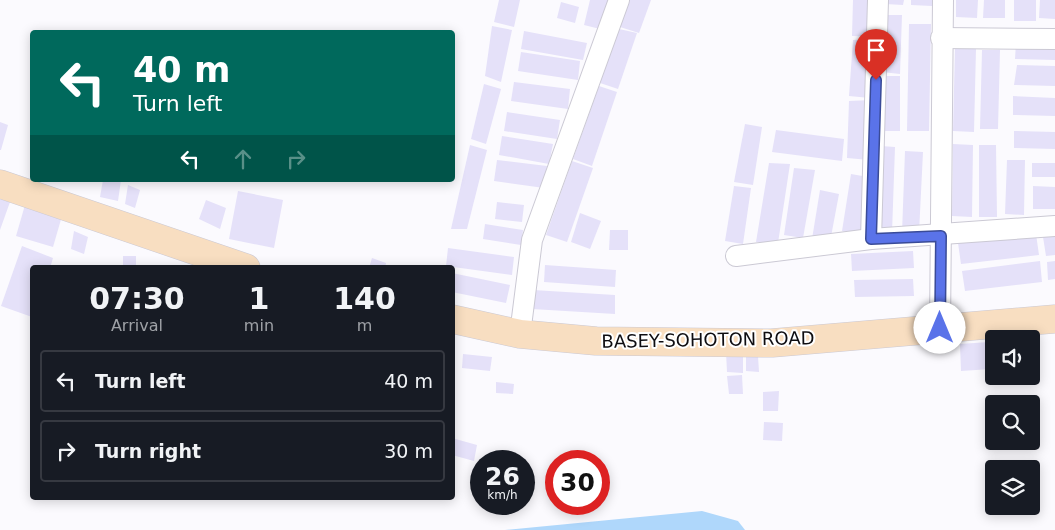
<!DOCTYPE html>
<html lang="en">
<head>
<meta charset="utf-8">
<style>
	:root { --surface:#171b24; --page:#242831; --text:#f1f3f6; --muted:#9ea1a6; --line:#363941 }
	body { margin:0; font-family:"DejaVu Sans",sans-serif; background:var(--page); color:var(--text); height:100vh; display:flex; flex-direction:column; font-size:19px; white-space:nowrap }
	* { box-sizing:border-box; margin:0 }
	p { font-size:16px; color:var(--muted) }
	.icon { flex:none; width:28px; height:28px; fill:none; stroke:currentColor; stroke-width:2; stroke-linecap:round; stroke-linejoin:round }
	.map { position:relative; flex:1; overflow:hidden }
	.side { position:absolute; left:30px; top:265px; width:425px; height:235px; display:flex; flex-direction:column; background:var(--surface); border-radius:5px; box-shadow:0 2px 12px #0003 }
	.side>* { flex:none }
	.hud { position:absolute; left:30px; top:30px; width:425px; height:152px; border-radius:5px; box-shadow:0 2px 12px #0003; background:#00695c; color:#fff; overflow:hidden }
	.fabs { position:absolute; left:985px; top:330px; display:grid; gap:10px }
	.fabs a { display:grid; place-items:center; width:55px; height:55px; border-radius:5px; background:var(--surface); box-shadow:0 2px 12px #0003; font-size:25px }
	.speed { position:absolute; left:470px; top:450px; display:flex; gap:10px; font-size:25px; font-weight:700; text-align:center }
	.speed>* { display:grid; place-content:center; width:65px; height:65px; border-radius:50%; background:var(--surface); box-shadow:0 2px 12px #0003; line-height:1 }
	.speed small { font-size:12px; font-weight:400 }
	.speed .limit { border:8px solid #d22; background:#fff; color:#111 }
	.pin { position:absolute; display:grid; place-items:center; width:42px; height:42px; color:#fff; margin:-51px -21px; border-radius:50% 50% 50% 0; rotate:-45deg; box-shadow:0 0 5px #0007 }
	.pin .icon { rotate:45deg }
	.me { position:absolute; width:55px; margin:-28px; rotate:0deg; stroke-linejoin:round; filter:drop-shadow(0 0 4px #0008) }
	.turn { display:flex; align-items:center; gap:18px; height:105px; padding:0 20px; font-size:22px }
	.turn .icon { width:65px; height:65px; stroke-width:2.5 }
	.turn b { display:block; font-size:35px; line-height:42px }
	.lanes { display:flex; align-items:center; height:48px; padding:0 20px; background:#0003; justify-content:center; gap:25px; direction:ltr }
	.lanes .off { opacity:.35 }
	.eta { display:flex; justify-content:space-evenly; align-items:center; height:85px; text-align:center }
	.eta b { font-size:30px; font-weight:800; line-height:35px }
	ul { padding:0; list-style:none }
	li { display:flex; align-items:center; gap:15px; height:62px; margin:0 10px 8px; padding:0 10px; border:2px solid var(--line); border-radius:5px }
	li div { flex:1 }
	li b { display:block; font-size:19px }
	li em { font-style:normal }
	.map>svg:first-child { display:block }
</style>
</head>
<body>
<div class="map">
<svg width="1055" height="530" viewBox="0 0 1055 530">
	<rect width="100%" height="100%" fill="#fbfafe"/>
	<!-- water -->
	<polygon fill="#afd7fb" points="702,511 738,521 745,530 505,530"/>
	<!-- building -->
	<g fill="#e5e1f9">
		<polygon points="499,0 520,0 514,27 494,22"/>
		<polygon points="590,0 608,0 600,29 584,25"/>
		<polygon points="629,0 651,0 639,33 620,27"/>
		<polygon points="853,0 874,0 874,37 852,36"/>
		<polygon points="885,0 904,0 903,5 885,4"/>
		<polygon points="911,0 932,0 932,6 911,5"/>
		<polygon points="956,0 978,0 977,18 956,17"/>
		<polygon points="984,0 1005,0 1005,18 983,18"/>
		<rect x="1014" y="0" width="22" height="21"/>
		<polygon points="1040,0 1055,0 1055,19 1039,18"/>
		<polygon points="561,2 579,7 575,23 557,18"/>
		<polygon points="886,15 902,15 900,74 882,72"/>
		<polygon points="909,24 931,24 929,131 907,131"/>
		<polygon points="492,26 512,30 501,82 485,76"/>
		<polygon points="619,29 637,33 618,89 600,83"/>
		<polygon points="524,31 587,43 583,60 521,49"/>
		<polygon points="873,39 870,98 849,96 853,40"/>
		<polygon points="1016,42 1055,43 1055,60 1015,59"/>
		<polygon points="955,48 976,49 974,132 953,131"/>
		<polygon points="982,50 1000,50 998,129 980,129"/>
		<polygon points="521,52 580,61 578,80 518,71"/>
		<polygon points="1017,65 1055,66 1055,86 1014,85"/>
		<polygon points="884,76 900,76 900,131 881,131"/>
		<polygon points="514,82 570,89 568,109 511,101"/>
		<polygon points="484,84 501,89 486,144 471,139"/>
		<polygon points="599,86 617,92 592,166 573,159"/>
		<polygon points="1013,96 1055,98 1055,116 1013,115"/>
		<polygon points="871,100 869,160 847,158 849,101"/>
		<polygon points="507,112 560,120 557,139 504,131"/>
		<polygon points="0,122 8,125 1,150 0,150"/>
		<polygon points="745,124 762,127 753,185 734,182"/>
		<polygon points="776,130 844,139 842,161 772,152"/>
		<polygon points="1014,131 1055,132 1055,149 1014,148"/>
		<polygon points="502,136 553,144 549,164 499,155"/>
		<polygon points="953,144 973,145 972,217 952,216"/>
		<polygon points="470,145 487,150 467,229 451,229"/>
		<polygon points="979,145 996,145 997,217 979,217"/>
		<polygon points="881,146 895,147 892,233 878,232"/>
		<polygon points="905,151 923,152 919,233 902,233"/>
		<polygon points="497,160 547,166 544,188 494,181"/>
		<polygon points="1007,160 1025,160 1024,215 1005,214"/>
		<polygon points="572,161 593,168 567,242 546,235"/>
		<polygon points="769,163 790,164 778,243 756,242"/>
		<rect x="1032" y="163" width="23" height="14"/>
		<polygon points="794,168 815,170 803,238 784,235"/>
		<polygon points="851,174 868,177 861,234 842,231"/>
		<polygon points="103,180 121,180 118,201 100,197"/>
		<polygon points="128,185 140,190 135,208 125,204"/>
		<polygon points="734,186 751,188 743,244 725,241"/>
		<polygon points="1033,186 1055,187 1055,209 1033,209"/>
		<polygon points="820,190 839,194 830,242 812,239"/>
		<polygon points="238,191 283,200 274,248 229,239"/>
		<polygon points="0,199 10,202 0,230"/>
		<polygon points="206,200 226,208 220,229 199,219"/>
		<polygon points="497,202 524,205 522,222 495,219"/>
		<polygon points="25,205 62,216 53,247 16,236"/>
		<polygon points="580,213 601,221 590,249 571,242"/>
		<polygon points="485,224 523,230 521,245 483,239"/>
		<polygon points="610,230 628,230 628,250 609,250"/>
		<polygon points="74,231 88,237 84,254 71,249"/>
		<polygon points="1036,234 1039,255 961,264 958,243"/>
		<polygon points="1055,236 1055,255 1046,256 1043,237"/>
		<polygon points="22,246 53,258 50,268 32,268 32,317 1,306"/>
		<polygon points="448,248 514,257 512,275 446,266"/>
		<polygon points="913,251 914,268 852,271 851,254"/>
		<rect x="123" y="256" width="13" height="12"/>
		<polygon points="372,258 386,263 385,268 369,268"/>
		<polygon points="1040,261 1042,282 965,291 962,271"/>
		<polygon points="1055,261 1055,279 1048,280 1047,262"/>
		<polygon points="545,265 616,270 615,287 544,282"/>
		<polygon points="452,273 510,285 506,303 452,292"/>
		<polygon points="913,279 914,296 855,297 854,280"/>
		<polygon points="533,290 615,295 615,314 532,309"/>
		<polygon points="989,342 991,369 961,371 960,344"/>
		<polygon points="726,352 743,354 743,373 727,372"/>
		<polygon points="463,354 492,357 490,371 462,368"/>
		<polygon points="746,356 758,356 759,372 746,371"/>
		<polygon points="742,375 743,394 729,394 727,376"/>
		<polygon points="496,382 514,384 513,394 496,393"/>
		<polygon points="779,391 778,411 763,411 763,392"/>
		<polygon points="764,422 783,423 782,441 763,440"/>
		<polygon points="452,438 477,445 474,461 452,455"/>
	</g>
	<g fill="none" stroke-linecap="round" stroke-linejoin="round">
		<!-- street casing -->
		<g stroke="#cbc9d4" stroke-width="22">
			<g id="street">
				<polyline points="941,38 1055,39"/>
				<polyline points="871,239 878,0"/>
				<polyline points="736,256 871,239 1055,226"/>
				<polyline points="940,328 943,0"/>
				<polyline points="520,334 532,240 619,0"/>
			</g>
		</g>
		<!-- secondary casing -->
		<g stroke="#cbc9d4" stroke-width="29">
			<g id="secondary">
				<polyline points="0,184 246,268"/>
				<polyline points="452,319 520,334 596,341 772,343 1055,319"/>
			</g>
		</g>
		<!-- street -->
		<use href="#street" stroke="#fff" stroke-width="20"/>
		<!-- secondary -->
		<use href="#secondary" stroke="#f8dec1" stroke-width="28"/>
	</g>
	<g fill="none" stroke-linecap="round" stroke-linejoin="round">
		<!-- route casing -->
		<g stroke="#3a4b97" stroke-width="12">
			<polyline id="route" points="876,80 871,239 941,236 940,328"/>
		</g>
		<!-- route -->
		<use href="#route" stroke="#5a73e9" stroke-width="9"/>
	</g>
	<g text-anchor="middle" stroke-width="4" stroke-linejoin="round" paint-order="stroke">
		<!-- street labels -->
		<g font-size="18" fill="#0e0d11" stroke="#fff">
			<text transform="translate(708 340) rotate(-1)" y="6">BASEY-SOHOTON ROAD</text>
		</g>
	</g>
</svg>
<div class="fabs">
<a><svg class="icon" aria-label="sound" viewBox="0 0 24 24"><path d="M4 9h4l5-4v14l-5-4H4zM17 9q2 3 0 6"/></svg></a>
<a><svg class="icon" aria-label="search" viewBox="0 0 24 24"><circle cx="10" cy="10" r="6"/><path d="M15 15l6 6"/></svg></a>
<a><svg class="icon" aria-label="layers" viewBox="0 0 24 24"><path d="M12 4l9 5-9 5-9-5zM3 14l9 5 9-5"/></svg></a>
</div>
<div class="speed"><div>26<small>km/h</small></div><div class="limit">30</div></div>
<div class="pin" style="left:876px;top:80px;background:#d93025"><svg class="icon" aria-label="arrive" viewBox="0 0 24 24"><path d="M6 21V4h12l-3 4 3 4H6"/></svg></div>
<svg class="me" style="left:940px;top:328px" viewBox="-20 -20 40 40"><circle r="19" fill="#fff"/><path d="M0-13L10 11 0 6-10 11z" fill="#5a73e9"/></svg>
<div class="hud">
<div class="turn"><svg class="icon" aria-label="left" viewBox="0 0 24 24"><path d="M17 20v-9H6M10 6l-5 5 5 5"/></svg><div><b>40 m</b>Turn left</div></div>
<div class="lanes"><svg class="icon" aria-label="left" viewBox="0 0 24 24"><path d="M17 20v-9H6M10 6l-5 5 5 5"/></svg><svg class="icon off" aria-label="ahead" viewBox="0 0 24 24"><path d="M12 20V5M6 11l6-6 6 6"/></svg><svg class="icon off" aria-label="right" viewBox="0 0 24 24"><path d="M7 20v-9h11M14 6l5 5-5 5"/></svg></div>
</div>
<section class="side">
<div class="eta">
<div><b>07:30</b><p>Arrival</p></div>
<div><b>1</b><p>min</p></div>
<div><b>140</b><p>m</p></div>
</div>
<ul>
<li><svg class="icon" aria-label="left" viewBox="0 0 24 24"><path d="M17 20v-9H6M10 6l-5 5 5 5"/></svg><div><b>Turn left</b></div><em>40 m</em></li>
<li><svg class="icon" aria-label="right" viewBox="0 0 24 24"><path d="M7 20v-9h11M14 6l5 5-5 5"/></svg><div><b>Turn right</b></div><em>30 m</em></li>
</ul>
</section>
</div>
</body>
</html>
